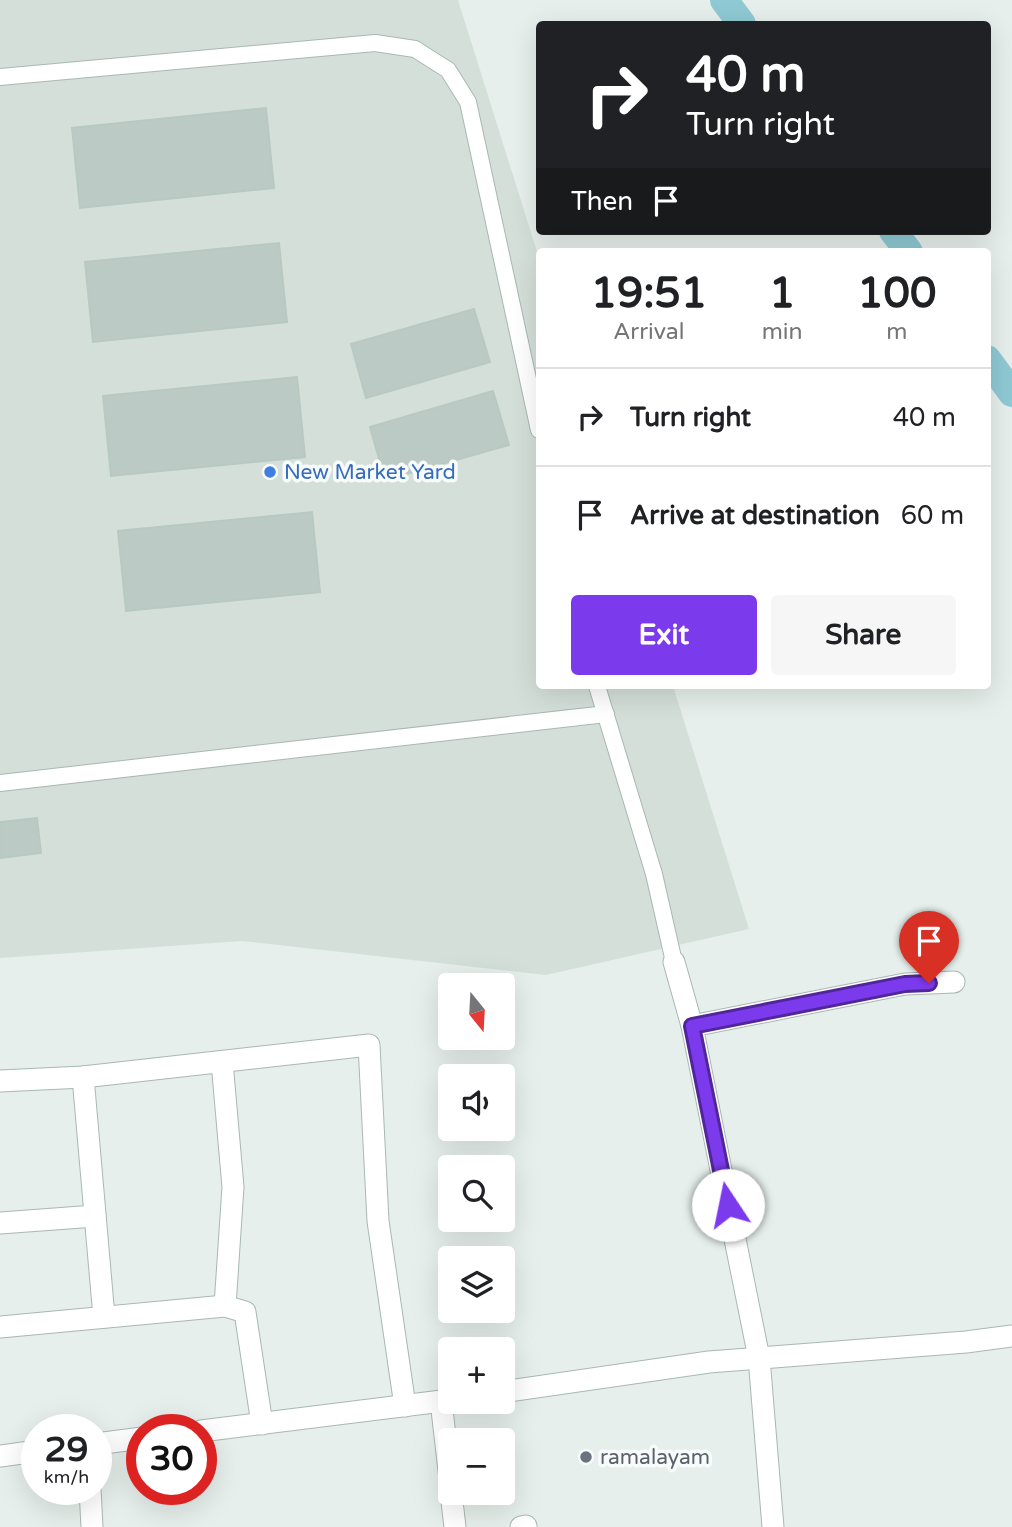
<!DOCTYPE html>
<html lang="en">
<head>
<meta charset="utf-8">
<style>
	:root { --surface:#fff; --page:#f6f6f6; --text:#202124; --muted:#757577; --line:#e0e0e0; --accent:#7c3aed }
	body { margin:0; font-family:"Varela Round",sans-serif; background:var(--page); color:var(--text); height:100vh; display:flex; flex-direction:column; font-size:26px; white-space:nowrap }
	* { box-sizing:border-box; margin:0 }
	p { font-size:23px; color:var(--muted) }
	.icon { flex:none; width:38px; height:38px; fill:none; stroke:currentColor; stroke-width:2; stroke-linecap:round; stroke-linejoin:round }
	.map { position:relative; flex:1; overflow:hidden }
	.sheet { position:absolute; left:536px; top:248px; width:455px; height:441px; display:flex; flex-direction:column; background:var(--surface); border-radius:7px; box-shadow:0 7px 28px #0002 }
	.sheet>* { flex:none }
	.top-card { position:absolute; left:536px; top:21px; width:455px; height:214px; border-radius:7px; box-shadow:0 7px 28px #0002; background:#202124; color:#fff; overflow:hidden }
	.needle { width:46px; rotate:162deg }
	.tools { position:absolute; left:438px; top:973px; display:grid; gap:14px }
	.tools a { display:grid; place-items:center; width:77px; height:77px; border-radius:7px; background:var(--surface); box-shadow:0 7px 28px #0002; font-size:35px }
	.speed { position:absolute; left:21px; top:1414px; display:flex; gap:14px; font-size:35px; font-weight:700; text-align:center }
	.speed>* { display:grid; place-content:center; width:91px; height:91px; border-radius:50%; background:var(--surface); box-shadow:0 7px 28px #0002; line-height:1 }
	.speed small { font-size:18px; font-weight:400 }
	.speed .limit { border:10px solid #d22; background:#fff; color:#111 }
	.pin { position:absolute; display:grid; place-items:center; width:60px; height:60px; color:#fff; margin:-72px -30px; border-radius:50% 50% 50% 0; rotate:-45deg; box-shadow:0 0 7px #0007 }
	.pin .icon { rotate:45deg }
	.me { position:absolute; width:77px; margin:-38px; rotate:349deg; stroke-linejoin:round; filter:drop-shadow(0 0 5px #0008) }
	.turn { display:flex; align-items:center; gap:24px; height:147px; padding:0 35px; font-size:32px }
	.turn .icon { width:91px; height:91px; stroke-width:2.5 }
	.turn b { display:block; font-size:49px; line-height:60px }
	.then { display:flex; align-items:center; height:66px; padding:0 35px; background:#0003; gap:14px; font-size:26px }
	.eta { display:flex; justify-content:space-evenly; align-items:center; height:119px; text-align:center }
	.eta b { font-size:42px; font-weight:800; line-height:49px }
	.action { display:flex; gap:14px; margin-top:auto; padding:14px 35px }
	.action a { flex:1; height:80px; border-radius:7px; background:var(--accent); color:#fff; font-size:28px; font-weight:800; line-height:80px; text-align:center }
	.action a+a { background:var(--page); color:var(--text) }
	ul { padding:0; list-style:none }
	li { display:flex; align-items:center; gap:21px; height:98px; padding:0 35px; border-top:2px solid var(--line) }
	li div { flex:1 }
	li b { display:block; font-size:26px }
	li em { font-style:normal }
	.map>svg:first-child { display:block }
</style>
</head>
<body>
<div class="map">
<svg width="1012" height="1527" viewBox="0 0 1012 1527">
	<rect width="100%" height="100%" fill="#e6efeb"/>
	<!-- built -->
	<polygon fill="#d4dfda" points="0,0 458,0 539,258 539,686 673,686 749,929 546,975 242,941 0,958"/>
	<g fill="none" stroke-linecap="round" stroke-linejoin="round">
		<!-- canal -->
		<g stroke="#8ec9d4" stroke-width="28">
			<polyline points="724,0 742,24"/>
			<polyline points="893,231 909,252"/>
			<polyline points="987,359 1012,393"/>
		</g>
	</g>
	<!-- building -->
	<g fill="#bbcac4" stroke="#b8c9c2" stroke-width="2">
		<polygon points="266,108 274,188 80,208 72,128"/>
		<polygon points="279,243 287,322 93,342 85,262"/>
		<polygon points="474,309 490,362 366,398 351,344"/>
		<polygon points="297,377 305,457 111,476 103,396"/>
		<polygon points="493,391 509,445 385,480 370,427"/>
		<polygon points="312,512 320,592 126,611 118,531"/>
		<polygon points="37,818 41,853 0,858 0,822"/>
	</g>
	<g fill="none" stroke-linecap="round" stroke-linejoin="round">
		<!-- service casing -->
		<g stroke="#a8b8b2" stroke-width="18">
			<g id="service">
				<polyline points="0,77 375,43 415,49 448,70 468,102 539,430"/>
				<polyline points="597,686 654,874 674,962"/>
				<polyline points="0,783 606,714"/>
			</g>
		</g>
		<!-- minor casing -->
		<g stroke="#a8b8b2" stroke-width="23">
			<g id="minor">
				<polyline points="674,962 692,1026 759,1358 773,1527"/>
				<polyline points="692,1026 905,984 954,982"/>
				<polyline points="222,1062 233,1187 225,1306"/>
				<polyline points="83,1077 104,1317"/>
				<polyline points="0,1081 83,1077 369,1045 378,1221 405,1406"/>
				<polyline points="0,1223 95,1216"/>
				<polyline points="0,1327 225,1306 245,1312 262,1424"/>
				<polyline points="502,1392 709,1362 966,1342 1012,1336"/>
				<polyline points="441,1401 450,1479"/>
				<polyline points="201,1431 450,1400"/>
				<polyline points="96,1444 142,1438"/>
				<polyline points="0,1456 37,1451"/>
				<polyline points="90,1489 92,1527"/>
				<polyline points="451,1493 455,1527"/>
				<polyline points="521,1527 526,1526"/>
			</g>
		</g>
		<!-- service -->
		<use href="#service" stroke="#fff" stroke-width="16"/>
		<!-- minor -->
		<use href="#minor" stroke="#fff" stroke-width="21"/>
	</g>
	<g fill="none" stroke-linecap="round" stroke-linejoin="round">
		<!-- route casing -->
		<g stroke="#51269a" stroke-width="18">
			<polyline id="route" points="728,1205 692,1026 905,984 929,983"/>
		</g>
		<!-- route -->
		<use href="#route" stroke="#7c3aed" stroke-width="12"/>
	</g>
	<!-- markers -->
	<circle fill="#3f7fe0" stroke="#f7fbf9" stroke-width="2.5" cx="270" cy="472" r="7"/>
	<circle fill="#6b7280" stroke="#f7fbf9" stroke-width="2.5" cx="586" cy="1457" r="7"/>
	<g text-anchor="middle" stroke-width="7" stroke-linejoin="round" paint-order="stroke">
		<!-- shop labels -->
		<g font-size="21" fill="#366cbe" stroke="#f7fbf9" text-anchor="start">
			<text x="284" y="479">New Market Yard</text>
		</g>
		<!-- worship labels -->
		<g font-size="21" fill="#5b616d" stroke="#f7fbf9" text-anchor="start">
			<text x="600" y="1464">ramalayam</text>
		</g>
	</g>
</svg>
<div class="tools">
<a><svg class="needle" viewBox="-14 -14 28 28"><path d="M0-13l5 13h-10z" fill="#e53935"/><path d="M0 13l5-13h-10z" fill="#757577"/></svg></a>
<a><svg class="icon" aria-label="sound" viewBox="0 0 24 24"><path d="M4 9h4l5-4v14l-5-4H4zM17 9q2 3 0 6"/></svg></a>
<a><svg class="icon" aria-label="search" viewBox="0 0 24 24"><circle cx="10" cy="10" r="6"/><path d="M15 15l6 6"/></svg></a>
<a><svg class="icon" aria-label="layers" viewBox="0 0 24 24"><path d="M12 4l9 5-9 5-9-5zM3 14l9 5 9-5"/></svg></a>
<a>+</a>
<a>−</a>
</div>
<div class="speed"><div>29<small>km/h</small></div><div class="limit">30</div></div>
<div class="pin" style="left:929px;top:983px;background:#d93025"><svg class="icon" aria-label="arrive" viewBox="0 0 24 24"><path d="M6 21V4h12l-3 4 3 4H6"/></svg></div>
<svg class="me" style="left:728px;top:1205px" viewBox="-20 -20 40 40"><circle r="19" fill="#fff"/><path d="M0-13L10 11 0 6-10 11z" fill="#7c3aed"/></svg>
<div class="top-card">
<div class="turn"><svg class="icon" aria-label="right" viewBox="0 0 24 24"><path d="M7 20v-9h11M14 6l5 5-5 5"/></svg><div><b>40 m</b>Turn right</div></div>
<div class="then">Then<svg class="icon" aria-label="arrive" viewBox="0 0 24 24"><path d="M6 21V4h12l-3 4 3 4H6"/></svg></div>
</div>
<section class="sheet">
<div class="eta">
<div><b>19:51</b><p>Arrival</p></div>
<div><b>1</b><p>min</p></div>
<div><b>100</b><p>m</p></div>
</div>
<ul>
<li><svg class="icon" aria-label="right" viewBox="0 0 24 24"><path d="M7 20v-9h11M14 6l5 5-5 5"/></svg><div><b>Turn right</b></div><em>40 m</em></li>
<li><svg class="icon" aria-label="arrive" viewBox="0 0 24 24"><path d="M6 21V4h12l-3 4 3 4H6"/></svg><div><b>Arrive at destination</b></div><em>60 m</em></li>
</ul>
<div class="action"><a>Exit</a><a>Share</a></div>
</section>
</div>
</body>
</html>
